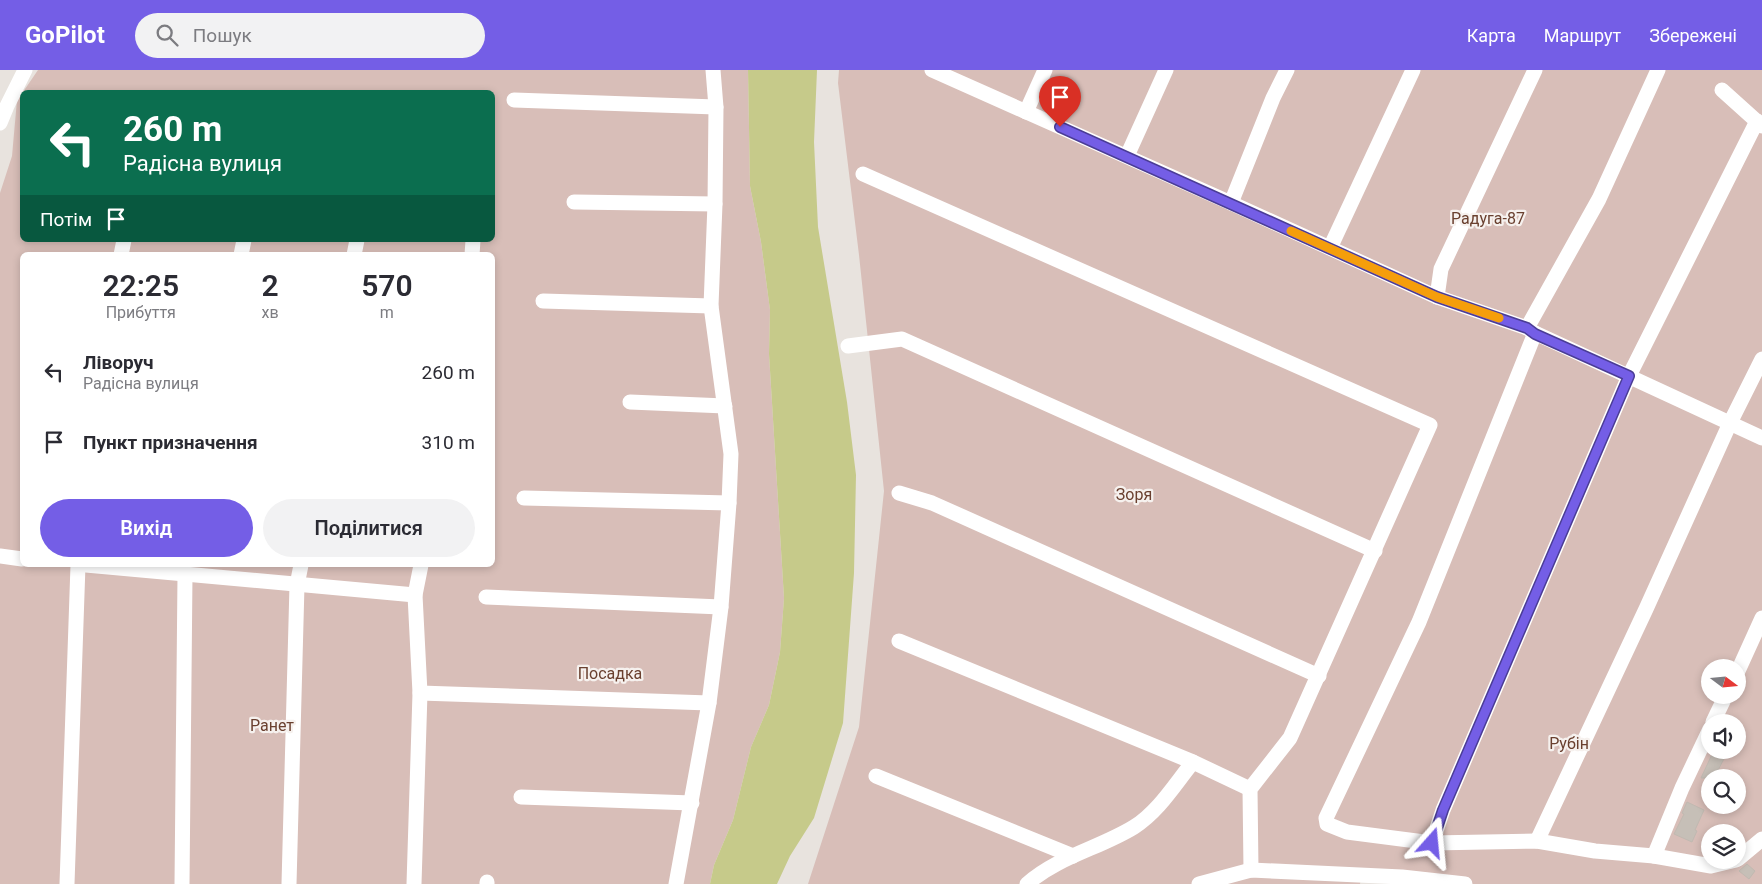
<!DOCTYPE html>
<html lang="uk">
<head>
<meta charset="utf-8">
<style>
	:root { --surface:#fff; --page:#f2f2f3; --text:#2b2b33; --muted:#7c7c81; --accent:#745ee6 }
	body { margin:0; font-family:Roboto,sans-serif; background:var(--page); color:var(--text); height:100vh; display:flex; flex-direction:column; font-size:19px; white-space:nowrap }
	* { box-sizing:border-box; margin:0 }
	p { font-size:16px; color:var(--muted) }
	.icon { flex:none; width:28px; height:28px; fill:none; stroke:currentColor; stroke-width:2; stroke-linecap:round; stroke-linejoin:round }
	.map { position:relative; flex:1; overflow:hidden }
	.drawer { position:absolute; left:20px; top:182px; width:475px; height:315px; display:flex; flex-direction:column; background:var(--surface); border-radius:8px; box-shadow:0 2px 8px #0003 }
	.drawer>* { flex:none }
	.hud { position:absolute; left:20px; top:20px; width:475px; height:152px; border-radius:8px; box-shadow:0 2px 8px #0003; background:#0b6e4f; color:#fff; overflow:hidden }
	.needle { width:32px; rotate:106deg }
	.fabs { position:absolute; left:1701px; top:589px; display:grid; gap:10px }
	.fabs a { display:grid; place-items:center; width:45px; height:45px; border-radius:50%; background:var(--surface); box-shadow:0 2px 8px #0003; font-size:25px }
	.pin { position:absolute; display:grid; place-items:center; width:42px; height:42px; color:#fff; margin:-51px -21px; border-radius:50% 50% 50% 0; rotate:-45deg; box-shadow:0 0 5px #0007 }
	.pin .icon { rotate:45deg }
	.me { position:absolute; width:55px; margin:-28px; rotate:18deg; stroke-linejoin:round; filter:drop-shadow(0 0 4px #0008) }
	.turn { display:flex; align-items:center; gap:18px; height:105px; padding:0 20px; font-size:22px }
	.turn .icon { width:65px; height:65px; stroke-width:2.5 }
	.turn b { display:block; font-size:35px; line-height:42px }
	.then { display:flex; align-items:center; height:48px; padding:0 20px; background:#0003; gap:10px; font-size:19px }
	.eta { display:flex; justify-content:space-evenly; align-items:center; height:85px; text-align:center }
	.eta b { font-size:30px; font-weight:600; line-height:35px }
	.action { display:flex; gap:10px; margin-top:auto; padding:10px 20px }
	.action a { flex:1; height:58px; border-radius:30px; background:var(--accent); color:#fff; font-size:20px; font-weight:600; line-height:58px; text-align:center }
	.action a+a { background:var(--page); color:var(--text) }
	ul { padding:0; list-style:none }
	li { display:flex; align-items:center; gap:15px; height:70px; padding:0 20px }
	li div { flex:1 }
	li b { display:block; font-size:19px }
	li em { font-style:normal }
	header { display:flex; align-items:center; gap:30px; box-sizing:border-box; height:70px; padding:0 25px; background:var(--accent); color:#fff }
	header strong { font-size:24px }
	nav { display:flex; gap:28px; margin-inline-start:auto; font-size:18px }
	.search { width:350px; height:45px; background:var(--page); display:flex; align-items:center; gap:12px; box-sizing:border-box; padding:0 18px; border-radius:28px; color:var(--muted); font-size:19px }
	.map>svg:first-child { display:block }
</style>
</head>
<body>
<header>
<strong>GoPilot</strong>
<div class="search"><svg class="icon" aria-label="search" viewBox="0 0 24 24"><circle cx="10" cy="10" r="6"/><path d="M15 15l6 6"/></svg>Пошук</div>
<nav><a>Карта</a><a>Маршрут</a><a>Збережені</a></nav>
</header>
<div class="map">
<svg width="1762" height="814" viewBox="0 0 1762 814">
	<rect width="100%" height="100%" fill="#e8e3de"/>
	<!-- green -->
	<g fill="#d8beb8" fill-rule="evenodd">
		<path d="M 38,0 L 748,0 L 750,116 L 761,172 L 770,240 L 769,284 L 784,528 L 780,582 L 769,635 L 751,677 L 733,750 L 714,795 L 710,814 L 0,814 L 0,123 L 12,86 L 17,30 L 22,23 L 22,170 L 492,170 L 492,22 L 23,22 ZM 22,185 L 492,185 L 492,495 L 22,495 Z"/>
		<path d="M 839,0 L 1762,0 L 1762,814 L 1410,814 L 1361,808 L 1360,814 L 808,814 L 859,657 L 884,421 L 859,185 L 838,13 ZM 1710,598 L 1738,598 L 1738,625 L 1710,625 ZM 1710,652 L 1738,652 L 1738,680 L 1710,680 ZM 1710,708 L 1738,708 L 1738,735 L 1710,735 ZM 1710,762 L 1738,762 L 1738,790 L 1710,790 Z"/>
	</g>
	<!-- water -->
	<polygon fill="#c6ca8a" points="748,0 817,0 814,72 818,157 847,332 856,405 854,503 843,653 814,748 790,786 777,814 710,814 714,795 733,750 751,677 769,635 780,582 784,528 769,284 770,240 761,172 750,116"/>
	<!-- building -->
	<g fill="#c6bfb7" stroke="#c1b9b1">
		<polygon points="1714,680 1721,680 1727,683 1714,708 1701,708"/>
		<polygon points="1687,732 1704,740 1695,760 1697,761 1692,772 1674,764 1684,744 1682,743"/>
		<polygon points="1747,794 1755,801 1749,809 1739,801"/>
	</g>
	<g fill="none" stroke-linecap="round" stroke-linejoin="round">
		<!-- minor -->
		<g stroke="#fff" stroke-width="15">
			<polyline points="932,0 1231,133 1437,227 1527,258 1535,263 1762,368"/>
			<polyline points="1722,20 1762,56"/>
			<polyline points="514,30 716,37"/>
			<polyline points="1026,42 1045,0"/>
			<polyline points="0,53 7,36 25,0"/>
			<polyline points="1127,86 1166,0"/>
			<polyline points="863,104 1430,355 1290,668 1250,719 1251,800"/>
			<polyline points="574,132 715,134"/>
			<polyline points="1231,133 1273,28 1287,0"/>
			<polyline points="1330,178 1413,0"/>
			<polyline points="121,185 124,170"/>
			<polyline points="241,185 244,170"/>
			<polyline points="354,185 357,170"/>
			<polyline points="472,185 473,170"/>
			<polyline points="1437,227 1441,199 1535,0"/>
			<polyline points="543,231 711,236"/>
			<polyline points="1527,258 1599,129 1658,0"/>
			<polyline points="1535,263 1419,552 1326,748 1327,754 1347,762 1432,773 1537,771 1595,781 1654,786 1711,796 1736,790"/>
			<polyline points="848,276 902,269 1375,481"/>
			<polyline points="630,332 725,336"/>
			<polyline points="899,423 932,433 1319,606"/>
			<polyline points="524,428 729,433"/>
			<polyline points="0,486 22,489"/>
			<polyline points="86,495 415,525"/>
			<polyline points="486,527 721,537"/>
			<polyline points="899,571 1193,692 1250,719"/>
			<polyline points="1738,601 1762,548"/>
			<polyline points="420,623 709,633"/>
			<polyline points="1713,652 1726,625"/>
			<polyline points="876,706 1073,786"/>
			<polyline points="521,727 692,733"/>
			<polyline points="1537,771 1646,539 1730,353 1762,289"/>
			<polyline points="1432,773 1443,740 1629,306 1757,51"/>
			<polyline points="1654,786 1682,718 1710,659"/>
			<polyline points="1738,789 1762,769"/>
			<polyline points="487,812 487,814"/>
			<polyline points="67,814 78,495"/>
			<polyline points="182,814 185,505"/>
			<polyline points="289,814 297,515 301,495"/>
			<polyline points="414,814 420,623 415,525 421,495"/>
			<polyline points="676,814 709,633 721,537 729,433 731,384 711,236 715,134 716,37 713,0"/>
			<path d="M 1027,814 C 1057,787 1100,778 1134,757 C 1159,741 1175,714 1193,692"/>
			<polyline points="1199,814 1251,800 1402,807 1465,814"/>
		</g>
	</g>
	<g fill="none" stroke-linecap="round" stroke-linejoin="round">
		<!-- route casing -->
		<g stroke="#4b3d96" stroke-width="12">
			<polyline id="route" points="1060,57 1437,227 1527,258 1535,264 1629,306 1443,740 1432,773"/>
		</g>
		<!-- route -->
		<use href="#route" stroke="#745ee6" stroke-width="9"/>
		<!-- slow -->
		<polyline stroke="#f59e0b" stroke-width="9" points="1291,161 1437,227 1499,248"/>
	</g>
	<g text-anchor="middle" stroke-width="4.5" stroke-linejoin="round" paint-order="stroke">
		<!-- park labels -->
		<g font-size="16" fill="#6a402f" stroke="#f6f1ee">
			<text x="1488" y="154">Радуга-87</text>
			<text x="1134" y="430">Зоря</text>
			<text x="610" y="609">Посадка</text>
			<text x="272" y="661">Ранет</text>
			<text x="1569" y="679">Рубін</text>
		</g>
	</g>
</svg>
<div class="fabs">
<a><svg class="needle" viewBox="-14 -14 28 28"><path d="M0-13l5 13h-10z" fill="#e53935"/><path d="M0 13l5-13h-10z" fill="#7c7c81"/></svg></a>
<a><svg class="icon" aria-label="sound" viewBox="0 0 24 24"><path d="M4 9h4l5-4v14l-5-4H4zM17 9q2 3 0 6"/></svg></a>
<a><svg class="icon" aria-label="search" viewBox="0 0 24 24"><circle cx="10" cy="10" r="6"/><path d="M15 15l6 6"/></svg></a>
<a><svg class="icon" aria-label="layers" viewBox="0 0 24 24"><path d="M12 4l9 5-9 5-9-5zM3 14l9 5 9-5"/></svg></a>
</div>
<div class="pin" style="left:1060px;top:57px;background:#d93025"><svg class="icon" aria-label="arrive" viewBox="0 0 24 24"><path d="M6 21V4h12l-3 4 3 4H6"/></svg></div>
<svg class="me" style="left:1432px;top:773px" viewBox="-20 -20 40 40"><path d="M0-17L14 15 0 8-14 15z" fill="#745ee6" stroke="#fff" stroke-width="4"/></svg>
<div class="hud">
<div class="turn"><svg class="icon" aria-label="left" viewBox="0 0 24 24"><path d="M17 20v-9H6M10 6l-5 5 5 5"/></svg><div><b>260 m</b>Радісна вулиця</div></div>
<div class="then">Потім<svg class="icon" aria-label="arrive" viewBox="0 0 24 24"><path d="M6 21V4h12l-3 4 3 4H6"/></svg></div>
</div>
<section class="drawer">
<div class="eta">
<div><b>22:25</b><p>Прибуття</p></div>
<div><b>2</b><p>хв</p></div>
<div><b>570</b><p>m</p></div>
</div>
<ul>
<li><svg class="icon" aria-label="left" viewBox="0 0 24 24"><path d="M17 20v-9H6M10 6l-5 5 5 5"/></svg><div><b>Ліворуч</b><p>Радісна вулиця</p></div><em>260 m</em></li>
<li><svg class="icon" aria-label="arrive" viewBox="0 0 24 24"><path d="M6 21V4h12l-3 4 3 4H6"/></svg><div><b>Пункт призначення</b></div><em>310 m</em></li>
</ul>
<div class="action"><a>Вихід</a><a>Поділитися</a></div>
</section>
</div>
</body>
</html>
